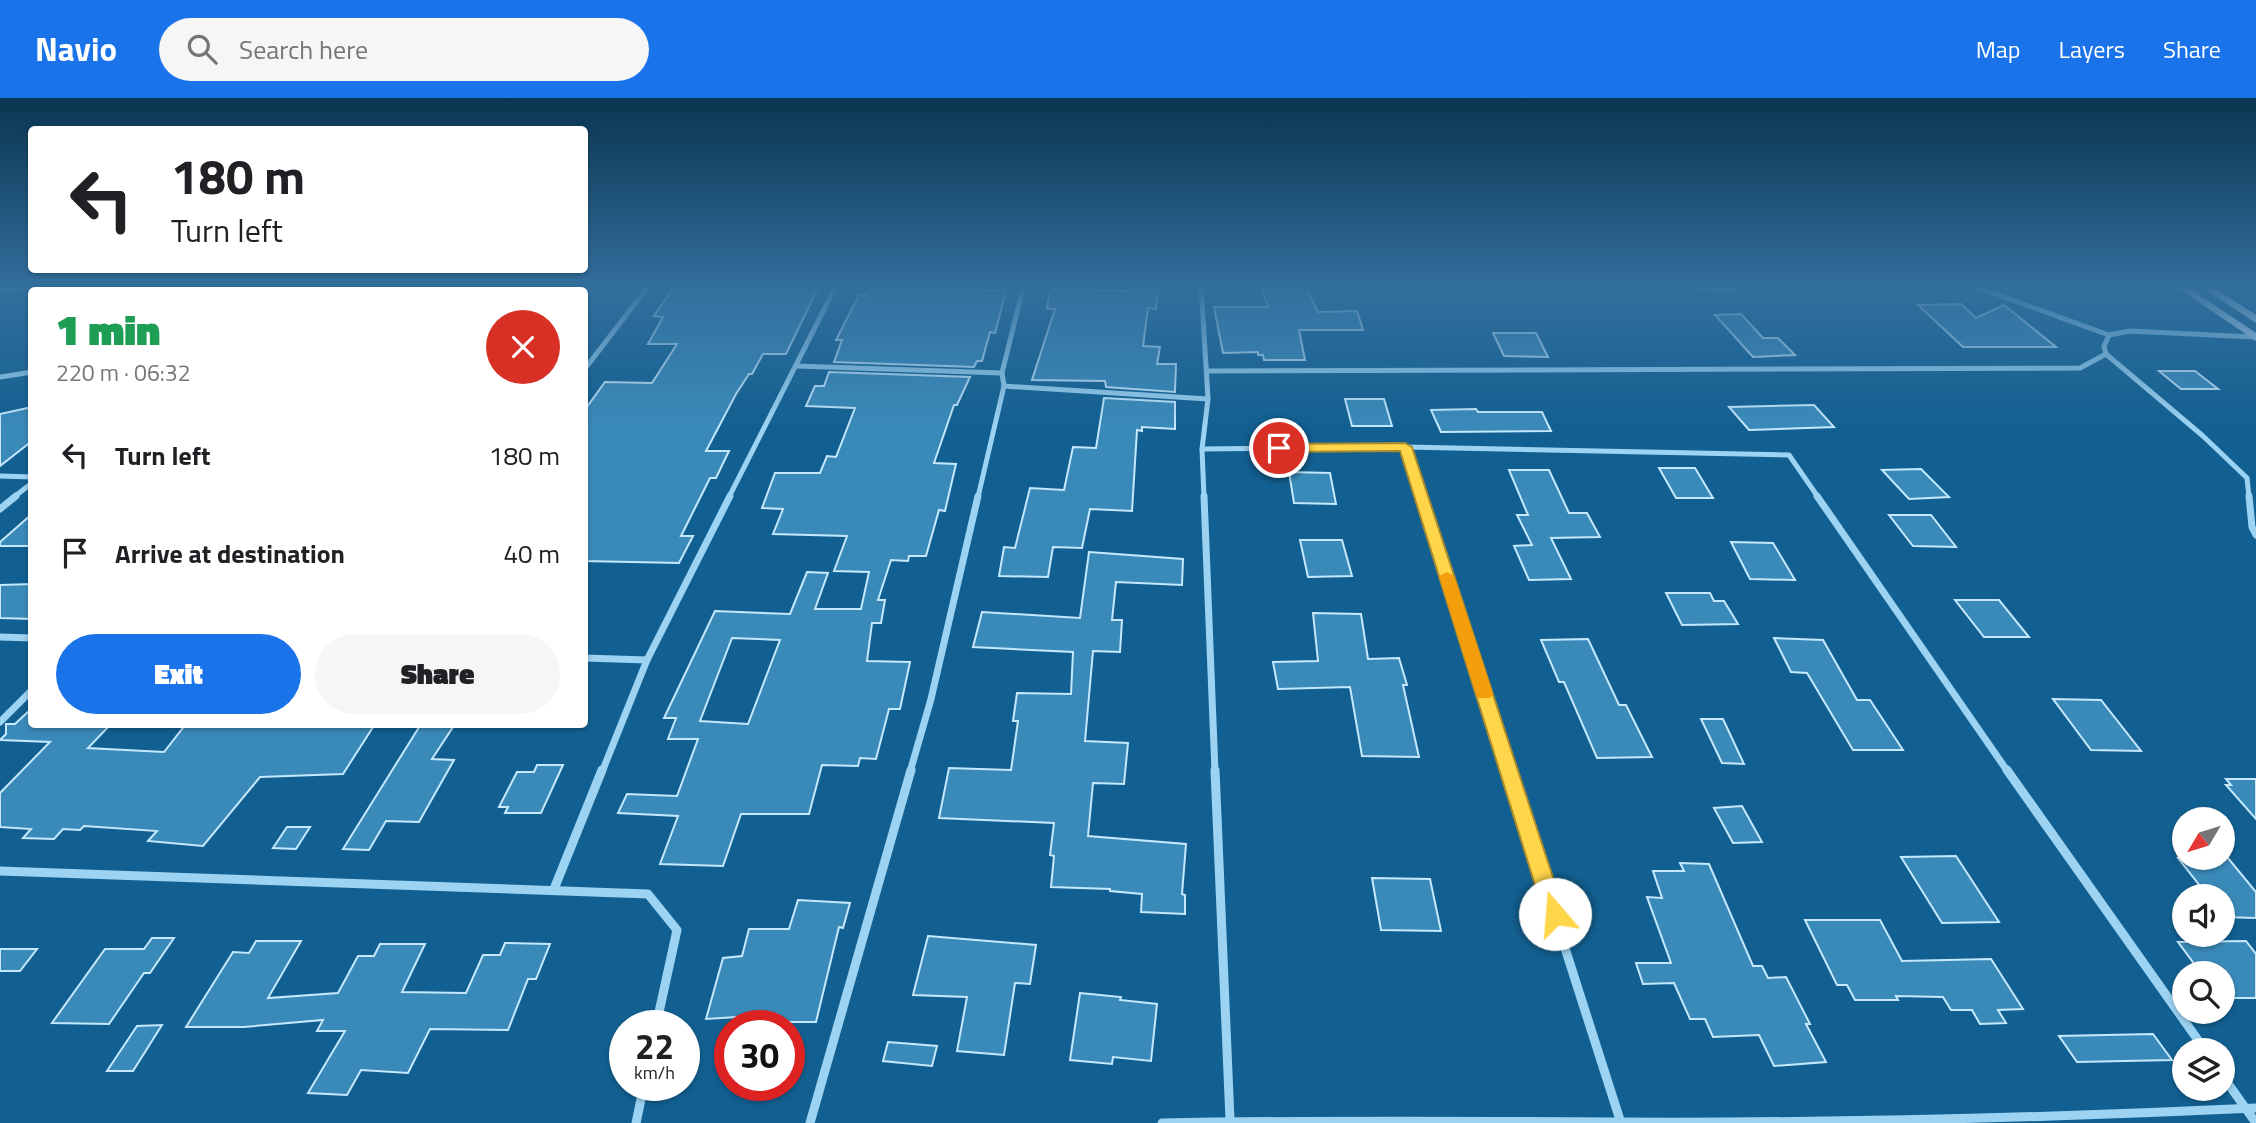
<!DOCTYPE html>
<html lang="en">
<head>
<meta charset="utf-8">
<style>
	:root { --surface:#fff; --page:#f6f6f6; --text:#202124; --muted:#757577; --accent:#1a73e8 }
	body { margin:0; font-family:"Titillium Web",sans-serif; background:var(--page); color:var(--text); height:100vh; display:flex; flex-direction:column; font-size:26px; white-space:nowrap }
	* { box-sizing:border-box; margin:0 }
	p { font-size:23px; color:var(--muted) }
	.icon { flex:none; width:38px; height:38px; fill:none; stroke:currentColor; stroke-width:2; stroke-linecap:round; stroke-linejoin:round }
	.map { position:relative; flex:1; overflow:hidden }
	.side { position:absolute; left:28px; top:189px; width:560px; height:441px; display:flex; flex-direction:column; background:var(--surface); border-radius:7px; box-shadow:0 2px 5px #0004 }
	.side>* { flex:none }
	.top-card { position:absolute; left:28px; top:28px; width:560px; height:147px; border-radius:7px; box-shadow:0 2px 5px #0004; background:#fff; color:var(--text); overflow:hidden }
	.needle { width:46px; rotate:232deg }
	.controls { position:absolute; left:2172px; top:709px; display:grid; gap:14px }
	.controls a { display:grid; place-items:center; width:63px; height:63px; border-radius:50%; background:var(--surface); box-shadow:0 2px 5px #0004; font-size:35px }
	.speed { position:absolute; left:609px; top:912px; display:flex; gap:14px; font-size:35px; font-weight:700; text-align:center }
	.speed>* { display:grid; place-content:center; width:91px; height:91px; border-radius:50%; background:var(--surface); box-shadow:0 2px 5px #0004; line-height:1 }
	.speed small { font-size:18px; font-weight:400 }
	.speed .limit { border:10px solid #d22; background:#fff; color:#111 }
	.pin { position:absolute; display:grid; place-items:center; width:60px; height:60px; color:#fff; margin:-30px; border:4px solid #fff; border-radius:50%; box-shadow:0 2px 7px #0007 }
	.me { position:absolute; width:77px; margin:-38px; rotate:342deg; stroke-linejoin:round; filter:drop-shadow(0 0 5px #0008) }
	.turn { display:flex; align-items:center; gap:24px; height:147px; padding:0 28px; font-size:32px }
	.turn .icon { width:91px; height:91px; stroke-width:2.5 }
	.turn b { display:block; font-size:49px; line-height:60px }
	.round { display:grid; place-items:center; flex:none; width:74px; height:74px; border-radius:37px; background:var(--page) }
	.headline { display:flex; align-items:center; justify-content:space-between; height:119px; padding:0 28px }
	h1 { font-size:42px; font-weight:800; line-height:52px; color:#1e9e55 }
	.primary-button { display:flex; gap:14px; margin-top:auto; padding:14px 28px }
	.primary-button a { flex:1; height:80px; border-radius:42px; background:var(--accent); color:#fff; font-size:28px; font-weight:800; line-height:80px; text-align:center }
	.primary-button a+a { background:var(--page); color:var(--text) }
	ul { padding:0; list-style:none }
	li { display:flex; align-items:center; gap:21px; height:98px; padding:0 28px }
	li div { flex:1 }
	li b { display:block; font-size:26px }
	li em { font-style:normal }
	header { display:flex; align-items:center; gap:42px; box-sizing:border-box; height:98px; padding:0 35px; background:var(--accent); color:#fff }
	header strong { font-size:33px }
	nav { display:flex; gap:38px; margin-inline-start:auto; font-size:24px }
	.search { width:490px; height:63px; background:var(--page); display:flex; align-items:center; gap:18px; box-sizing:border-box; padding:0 24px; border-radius:38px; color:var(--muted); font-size:26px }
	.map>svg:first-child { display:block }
</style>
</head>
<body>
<header>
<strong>Navio</strong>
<div class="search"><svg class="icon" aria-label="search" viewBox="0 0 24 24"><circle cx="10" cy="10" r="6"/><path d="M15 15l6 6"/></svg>Search here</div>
<nav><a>Map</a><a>Layers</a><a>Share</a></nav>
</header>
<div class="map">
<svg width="2256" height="1025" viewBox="0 0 2256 1025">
	<rect width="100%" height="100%" fill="#126091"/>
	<!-- building -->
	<g fill="#3a8ab9" stroke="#c5e8fd" stroke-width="2" fill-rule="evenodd">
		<polygon points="676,186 819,188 786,256 763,256 752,276 749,276 736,296 706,353 729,353 716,380 710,380 681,438 693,438 679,465 584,463 584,313 605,284 652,285 677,246 648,246 663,219 654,218"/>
		<polygon points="918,186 965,186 964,189 968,189 967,192 1006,193 995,235 990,234 982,263 977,263 974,269 834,264 842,242 836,242 859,197 865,198 873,189 916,190"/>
		<polygon points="1134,186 1159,186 1156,211 1148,210 1143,248 1160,249 1157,266 1176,266 1175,294 1106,289 1105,283 1032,282 1055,211 1047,211 1050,192 1133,193"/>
		<polygon points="1266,186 1304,186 1318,214 1357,213 1363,232 1299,232 1305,262 1264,262 1263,257 1258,257 1258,254 1223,255 1214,209 1268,209 1261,191 1268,191"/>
		<polygon points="1961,206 1976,220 2004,207 2056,249 1963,249 1918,207"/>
		<polygon points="1741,216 1763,240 1778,240 1795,257 1753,259 1715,217"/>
		<polygon points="1493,235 1536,235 1548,259 1504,258"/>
		<polygon points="2159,273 2195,273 2218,291 2181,291"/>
		<path d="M 829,274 L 970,279 L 957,307 L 954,307 L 934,365 L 956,366 L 945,413 L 939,412 L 926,458 L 909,458 L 908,463 L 891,462 L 878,502 L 885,502 L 881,525 L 872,525 L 867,563 L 910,564 L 900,611 L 889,611 L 876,661 L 860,660 L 858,668 L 822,667 L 809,716 L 741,716 L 723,768 L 660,766 L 678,718 L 618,715 L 627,696 L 677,698 L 698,641 L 668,641 L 676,620 L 664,620 L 715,513 L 790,516 L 807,474 L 828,475 L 815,511 L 861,511 L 869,474 L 834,473 L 847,438 L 773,436 L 783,411 L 762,410 L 775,375 L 820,375 L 827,358 L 836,359 L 855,310 L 806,308 L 815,288 L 824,288 ZM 732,540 L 780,542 L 748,626 L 700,623 Z"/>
		<polygon points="1104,300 1175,304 1175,331 1142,329 1142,333 1137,332 1132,413 1090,411 1082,450 1053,449 1048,479 999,478 1004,449 1015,450 1030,390 1064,392 1073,349 1096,350"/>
		<polygon points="1345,301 1384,301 1392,328 1352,328"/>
		<polygon points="1814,307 1834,329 1749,332 1729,309"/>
		<polygon points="32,309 32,343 0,368 0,316"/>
		<polygon points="1476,311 1478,314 1542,314 1551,333 1441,334 1431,312"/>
		<polygon points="1659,370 1695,370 1713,400 1676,400"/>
		<polygon points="1921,371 1949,399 1909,401 1882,372"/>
		<polygon points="1509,372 1549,372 1569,415 1587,415 1600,439 1551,440 1571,481 1529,482 1514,448 1532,447 1517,417 1528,417"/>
		<polygon points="1289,374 1330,375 1336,406 1294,405"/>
		<polygon points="32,416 32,448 0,448 0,444"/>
		<polygon points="1889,417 1931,417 1956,449 1913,448"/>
		<polygon points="1300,442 1342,442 1352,478 1308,479"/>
		<polygon points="1731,444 1773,445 1795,482 1750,481"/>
		<polygon points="1089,454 1183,461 1182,487 1116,484 1112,522 1122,522 1120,554 1093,553 1085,643 1128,645 1124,686 1093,685 1088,738 1186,746 1182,796 1185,797 1185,816 1141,814 1142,796 1110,793 1110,791 1051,789 1054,758 1050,757 1054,725 939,720 949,670 1011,672 1018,623 1013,623 1017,595 1071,596 1073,554 973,549 982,514 1080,520"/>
		<polygon points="32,486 32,521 0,520 0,487"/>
		<polygon points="1666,495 1710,495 1714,503 1724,503 1738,526 1682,527"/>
		<polygon points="1955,502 1999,502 2029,539 1984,539"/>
		<polygon points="1313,515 1361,516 1368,561 1399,560 1407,587 1403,587 1419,659 1362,658 1350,589 1278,591 1273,564 1318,563"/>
		<polygon points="1774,540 1823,542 1857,602 1870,602 1903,652 1853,652 1807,575 1791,574"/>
		<polygon points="1588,541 1619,607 1626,607 1652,659 1597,660 1564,584 1559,584 1541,542"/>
		<polygon points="2053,601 2101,602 2141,653 2091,652"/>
		<polygon points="32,610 32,626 111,626 88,650 164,654 186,626 375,626 343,676 260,679 203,748 148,743 157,733 84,728 80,732 63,731 54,741 23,740 31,731 0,729 0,695 50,644 0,642 6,636 6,626 15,626"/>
		<polygon points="1701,621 1723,621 1744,666 1722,665"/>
		<polygon points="421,626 455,626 432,661 454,662 419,724 386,723 369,752 343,751"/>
		<polygon points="537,667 563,667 541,715 505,715 508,709 499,709 517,674 534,674"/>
		<polygon points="2226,681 2256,681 2256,721 2226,687 2231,687"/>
		<polygon points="1742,708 1762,744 1733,745 1714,710"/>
		<polygon points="287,729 310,729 296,751 273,750"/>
		<polygon points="1956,758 1999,824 1942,825 1901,759"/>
		<polygon points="2178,760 2228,760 2256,794 2256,820 2222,819 2222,798 2208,798"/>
		<polygon points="1680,765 1709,766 1753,868 1762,868 1768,880 1786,879 1810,926 1806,926 1826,964 1774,968 1759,937 1713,939 1705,921 1690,921 1674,885 1643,886 1636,865 1671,865 1647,799 1662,800 1653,773 1684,773"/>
		<polygon points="1372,780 1430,781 1441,833 1381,832"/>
		<polygon points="798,802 850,805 843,830 839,829 816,924 734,924 738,919 706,921 723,860 742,858 749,831 789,831"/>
		<polygon points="1805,822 1880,822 1902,863 1991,861 2023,911 1998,912 2006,925 1980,926 1972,912 1951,912 1943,899 1896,898 1898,902 1855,902 1847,887 1837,887"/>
		<polygon points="928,838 1036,847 1030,886 1015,885 1004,957 957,953 967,899 913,897"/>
		<polygon points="152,840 174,840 150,875 144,875 109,926 52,925 105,851 144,851"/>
		<polygon points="256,843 301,843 268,900 338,895 358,858 374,858 380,846 425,846 402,894 466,895 483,857 500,857 505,845 550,846 536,881 528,881 508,932 430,931 408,975 361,972 347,997 308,995 345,933 317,933 323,922 244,929 186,929 233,854 249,855"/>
		<polygon points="2246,843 2256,856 2256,900 2222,900 2222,875 2201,875 2178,844"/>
		<polygon points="0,851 37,851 20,873 0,873"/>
		<polygon points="1080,895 1121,899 1120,902 1157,906 1151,963 1113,959 1112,966 1070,962"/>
		<polygon points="162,927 133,973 107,973 137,928"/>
		<polygon points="2153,936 2172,962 2077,964 2059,938"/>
		<polygon points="888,944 937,948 932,968 883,963"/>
	</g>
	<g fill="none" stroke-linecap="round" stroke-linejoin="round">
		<!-- street-far2 -->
		<g stroke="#9dd3f2" stroke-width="5">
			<polyline points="1201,186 1208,301 1202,351 1204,399"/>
			<polyline points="1658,186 1734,192"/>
			<polyline points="1968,186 2109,237"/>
			<polyline points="0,192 39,186"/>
			<polyline points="258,192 266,186"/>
			<polyline points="464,192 471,186"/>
			<polyline points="797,268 1002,275"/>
			<polyline points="584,272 650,186"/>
			<polyline points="1207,273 2080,270 2106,256"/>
			<polyline points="0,279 32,274"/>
			<polyline points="1004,288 1208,301"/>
			<polyline points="1405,349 1421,399"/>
			<polyline points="1202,351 1405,349 1789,357 1818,399"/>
			<polyline points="0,378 32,379"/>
			<polyline points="14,399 32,385"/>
			<polyline points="729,399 837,186"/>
			<polyline points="978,399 1004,288 1002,275 1024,186"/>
			<polyline points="2249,399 2247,380 2203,338 2106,256 2104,248 2109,237 2130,233 2254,239"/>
		</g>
		<!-- street-far1 -->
		<g stroke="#9dd3f2" stroke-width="7">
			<polyline points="1204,398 1215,674"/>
			<polyline points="1421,398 1509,674"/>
			<polyline points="1817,398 2008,674"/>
			<polyline points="2249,398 2252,429 2256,437"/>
			<polyline points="0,411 16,398"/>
			<polyline points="0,539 32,540"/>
			<polyline points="584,560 647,562"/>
			<polyline points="0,624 32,592"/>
			<polyline points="602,674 647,562 730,398"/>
			<polyline points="910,674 931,601 978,398"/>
		</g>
		<!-- street -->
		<g stroke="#9dd3f2" stroke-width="9">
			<polyline points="1215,672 1230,1022"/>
			<polyline points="1508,672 1621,1025"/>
			<polyline points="2007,672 2205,952"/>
			<polyline points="0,773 648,796 677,832 656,928"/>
			<polyline points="554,791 602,672"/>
			<polyline points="2222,977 2256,1025"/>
			<polyline points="636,1025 644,987"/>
			<polyline points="810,1025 911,672"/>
			<path d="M 1162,1025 C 1314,1022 1466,1023 1618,1024 C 1831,1025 2044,1020 2256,1010"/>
		</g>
		<!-- secondary -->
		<g fill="#cce9fc" fill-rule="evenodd">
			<polygon points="2172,186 2183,186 2256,235 2256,243"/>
			<polygon points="2197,186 2208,186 2256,217 2256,225"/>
		</g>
	</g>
	<!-- sky -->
	<linearGradient id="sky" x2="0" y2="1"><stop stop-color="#0a3550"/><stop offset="0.57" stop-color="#336f9d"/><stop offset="1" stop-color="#336f9d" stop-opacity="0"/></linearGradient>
	<rect width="2256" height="329" fill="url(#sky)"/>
	<!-- route -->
	<polygon fill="#ffd54a" stroke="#a68a30" stroke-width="2" points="1405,345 1412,349 1565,816 1562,822 1555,825 1547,822 1544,816 1400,353 1279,354 1272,350 1279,346"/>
	<!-- slow -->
	<polygon fill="#f59e0b" points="1447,474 1454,478 1493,596 1490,600 1478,600 1476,596 1439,478"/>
</svg>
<div class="controls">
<a><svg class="needle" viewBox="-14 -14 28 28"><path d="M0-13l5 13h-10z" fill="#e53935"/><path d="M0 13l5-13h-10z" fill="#757577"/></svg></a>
<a><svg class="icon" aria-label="sound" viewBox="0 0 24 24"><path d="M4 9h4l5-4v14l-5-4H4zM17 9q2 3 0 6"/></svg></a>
<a><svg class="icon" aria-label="search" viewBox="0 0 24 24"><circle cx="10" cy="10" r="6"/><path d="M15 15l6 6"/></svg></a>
<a><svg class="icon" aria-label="layers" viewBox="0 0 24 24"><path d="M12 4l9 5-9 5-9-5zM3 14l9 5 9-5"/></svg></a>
</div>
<div class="speed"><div>22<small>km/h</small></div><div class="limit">30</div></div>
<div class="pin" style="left:1279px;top:350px;background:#d93025"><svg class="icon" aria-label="arrive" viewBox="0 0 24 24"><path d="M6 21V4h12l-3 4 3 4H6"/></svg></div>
<svg class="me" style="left:1555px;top:816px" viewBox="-20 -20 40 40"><circle r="19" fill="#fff"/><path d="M0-13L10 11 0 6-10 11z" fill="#ffd54a"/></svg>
<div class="top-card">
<div class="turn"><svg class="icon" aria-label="left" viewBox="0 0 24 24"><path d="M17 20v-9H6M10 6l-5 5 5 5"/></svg><div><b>180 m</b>Turn left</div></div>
</div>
<section class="side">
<div class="headline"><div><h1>1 min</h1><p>220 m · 06:32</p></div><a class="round" style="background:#d93025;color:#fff"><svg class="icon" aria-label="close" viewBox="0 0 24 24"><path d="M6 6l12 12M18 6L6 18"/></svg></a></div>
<ul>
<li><svg class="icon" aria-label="left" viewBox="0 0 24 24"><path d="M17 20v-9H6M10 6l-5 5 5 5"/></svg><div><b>Turn left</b></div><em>180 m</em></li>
<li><svg class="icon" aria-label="arrive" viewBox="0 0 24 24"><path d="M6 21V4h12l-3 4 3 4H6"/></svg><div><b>Arrive at destination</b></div><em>40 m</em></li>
</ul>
<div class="primary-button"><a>Exit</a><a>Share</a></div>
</section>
</div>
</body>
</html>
